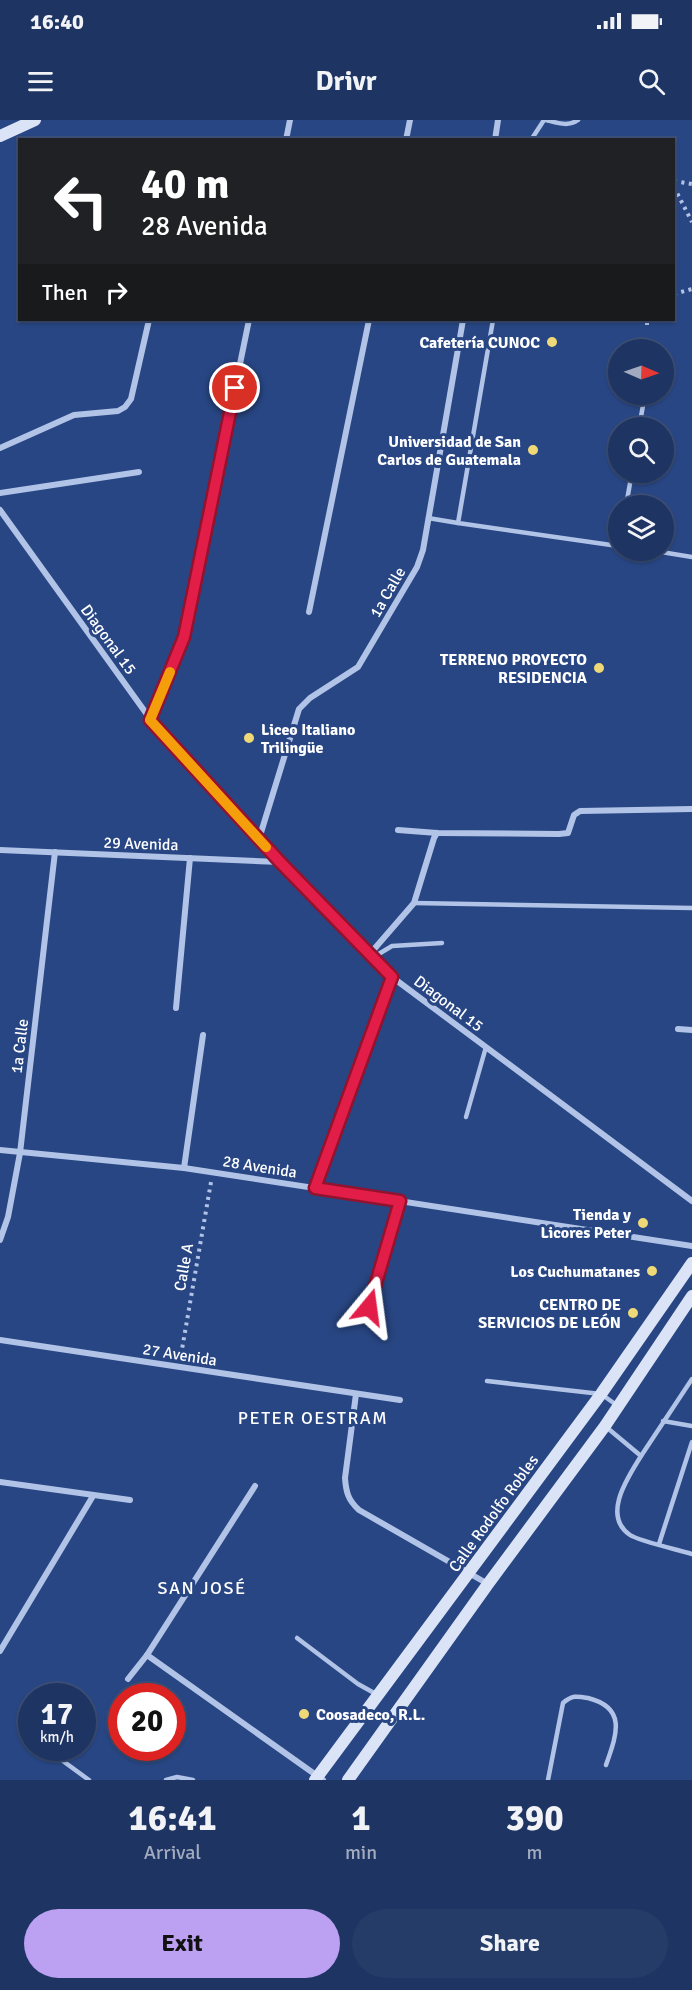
<!DOCTYPE html>
<html lang="en">
<head>
<meta charset="utf-8">
<style>
	:root { --surface:#1e3462; --page:#263c68; --text:#f1f3f6; --muted:#a1aabe; --line:#3c4f77; --accent:#bca0f2 }
	body { margin:0; font-family:Signika,sans-serif; background:var(--page); color:var(--text); height:100vh; display:flex; flex-direction:column; font-size:22px; white-space:nowrap }
	* { box-sizing:border-box; margin:0 }
	p { font-size:20px; color:var(--muted) }
	.icon { flex:none; width:33px; height:33px; fill:none; stroke:currentColor; stroke-width:2; stroke-linecap:round; stroke-linejoin:round }
	.map { position:relative; height:1660px; overflow:hidden }
	.details { display:flex; flex-direction:column; background:var(--surface); flex:1 }
	.details>* { flex:none }
	.guide { position:absolute; left:18px; top:18px; width:657px; height:183px; border-radius:0px; box-shadow:0 2px 4px #0004,0 0 0 2px var(--line); background:#202124; color:#fff; overflow:hidden }
	.needle { width:39px; rotate:92deg }
	.fabs { position:absolute; left:608px; top:219px; display:grid; gap:12px }
	.fabs a { display:grid; place-items:center; width:66px; height:66px; border-radius:50%; background:var(--surface); box-shadow:0 2px 4px #0004,0 0 0 2px var(--line); font-size:30px }
	.speed { position:absolute; left:18px; top:1563px; display:flex; gap:12px; font-size:30px; font-weight:700; text-align:center }
	.speed>* { display:grid; place-content:center; width:78px; height:78px; border-radius:50%; background:var(--surface); box-shadow:0 2px 4px #0004,0 0 0 2px var(--line); line-height:1 }
	.speed small { font-size:15px; font-weight:400 }
	.speed .limit { border:9px solid #d22; background:#fff; color:#111 }
	.pin { position:absolute; display:grid; place-items:center; width:51px; height:51px; color:#fff; margin:-26px; border:3px solid #fff; border-radius:50%; box-shadow:0 2px 6px #0007 }
	.me { position:absolute; width:66px; margin:-33px; rotate:16deg; stroke-linejoin:round; filter:drop-shadow(0 0 4px #0008) }
	.turn { display:flex; align-items:center; gap:21px; height:126px; padding:0 24px; font-size:27px }
	.turn .icon { width:78px; height:78px; stroke-width:2.5 }
	.turn b { display:block; font-size:42px; line-height:51px }
	.then { display:flex; align-items:center; height:57px; padding:0 24px; background:#0003; gap:12px; font-size:22px }
	.eta { display:flex; justify-content:space-evenly; align-items:center; height:102px; text-align:center }
	.eta b { font-size:36px; font-weight:800; line-height:42px }
	.button { display:flex; gap:12px; margin-top:auto; padding:12px 24px }
	.button a { flex:1; height:69px; border-radius:36px; background:var(--accent); color:#111; font-size:24px; font-weight:800; line-height:69px; text-align:center }
	.button a+a { background:var(--page); color:var(--text) }
	.status { display:flex; justify-content:space-between; align-items:center; height:42px; padding:0 30px; background:var(--surface); direction:ltr }
	.status svg { height:16px; fill:currentColor }
	header { display:flex; justify-content:space-between; align-items:center; height:78px; padding:0 24px; background:var(--surface); font-size:27px; font-weight:800 }
	.map>svg:first-child { display:block }
</style>
</head>
<body>
<div class="status"><b>16:40</b><svg viewBox="0 0 49 12"><path d="M0 12V9h3v3zM5 12V6h3v6zM10 12V3h3v9zM15 12V0h3v12zM26 1h20v11H26zM47 4h2v5h-2z"/></svg></div>
<header><svg class="icon" aria-label="menu" viewBox="0 0 24 24"><path d="M4 6h16M4 12h16M4 18h16"/></svg>Drivr<svg class="icon" aria-label="search" viewBox="0 0 24 24"><circle cx="10" cy="10" r="6"/><path d="M15 15l6 6"/></svg></header>
<div class="map">
<svg width="692" height="1660" viewBox="0 0 692 1660">
	<rect width="100%" height="100%" fill="#284683"/>
	<g fill="none" stroke-linecap="round" stroke-linejoin="round">
		<!-- path -->
		<g stroke="#b1c4e7" stroke-width="4" stroke-dasharray="3 4.5" stroke-linecap="butt">
			<polyline points="674,61 692,64"/>
			<polyline points="674,67 692,102"/>
			<polyline points="674,174 692,169"/>
			<polyline points="647,205 647,200"/>
			<polyline points="181,1235 211,1062"/>
		</g>
		<!-- service -->
		<g stroke="#b1c4e7" stroke-width="4.5">
			<path d="M 546,0 C 558,3 568,7 578,0"/>
			<polyline points="531,20 544,0"/>
			<polyline points="493,200 458,403 618,426"/>
			<polyline points="639,308 645,274"/>
			<polyline points="626,386 632,352"/>
			<polyline points="428,398 458,403"/>
			<polyline points="649,430 692,437"/>
			<polyline points="414,783 692,788"/>
			<polyline points="372,838 392,826 442,823"/>
			<polyline points="466,997 486,927"/>
			<polyline points="369,1187 400,1081"/>
			<polyline points="487,1261 601,1274 618,1286"/>
			<polyline points="663,1301 692,1306"/>
			<path d="M 605,1306 L 641,1336 C 629,1356 601,1395 630,1415 C 639,1421 679,1430 692,1434"/>
			<polyline points="641,1336 692,1259"/>
			<polyline points="659,1424 692,1322"/>
			<polyline points="297,1518 358,1564 376,1574"/>
			<polyline points="52,1633 89,1660"/>
			<polyline points="166,1660 177,1657 193,1660"/>
			<path d="M 548,1660 L 563,1583 C 572,1575 577,1576 588,1578 C 628,1588 616,1616 606,1645"/>
		</g>
		<!-- minor -->
		<g stroke="#b1c4e7" stroke-width="6">
			<polyline points="286,20 290,0"/>
			<polyline points="406,20 410,0"/>
			<polyline points="495,20 498,0"/>
			<polyline points="0,328 74,295 118,291 125,287 131,279 149,200"/>
			<polyline points="0,373 139,352"/>
			<polyline points="0,390 151,600 280,742 392,857 692,1081"/>
			<polyline points="309,492 369,200"/>
			<polyline points="151,600 184,517 249,200"/>
			<polyline points="398,710 437,713 559,714 568,713 574,695 580,691 692,689"/>
			<polyline points="259,719 299,589 310,578 358,547 417,447 423,430 463,200"/>
			<polyline points="0,730 280,742"/>
			<polyline points="369,835 414,783 434,718 437,713"/>
			<polyline points="176,888 190,738"/>
			<polyline points="678,909 692,910"/>
			<polyline points="0,1030 184,1048 692,1126"/>
			<polyline points="184,1048 203,915"/>
			<polyline points="315,1068 392,857"/>
			<polyline points="0,1120 8,1097 20,1033 55,732"/>
			<polyline points="0,1220 400,1280"/>
			<path d="M 356,1274 L 345,1358 C 346,1372 348,1380 359,1390 L 488,1464"/>
			<polyline points="0,1362 130,1380"/>
			<polyline points="0,1531 93,1376"/>
			<polyline points="147,1535 323,1660"/>
			<polyline points="128,1559 147,1535 255,1366"/>
		</g>
		<!-- secondary -->
		<g stroke="#dbe4f6" stroke-width="12">
			<polyline points="0,16 35,0"/>
			<polyline points="315,1660 601,1274 692,1143"/>
			<polyline points="348,1660 488,1464 605,1306 692,1176"/>
		</g>
	</g>
	<g fill="none" stroke-linecap="round" stroke-linejoin="round">
		<!-- route casing -->
		<g stroke="#92132f" stroke-width="15">
			<polyline id="route" points="235,268 184,517 150,600 280,742 392,857 315,1068 400,1081 369,1187"/>
		</g>
		<!-- route -->
		<use href="#route" stroke="#e11d48" stroke-width="10"/>
		<!-- slow -->
		<polyline stroke="#f59e0b" stroke-width="10" points="170,552 150,600 266,727"/>
	</g>
	<!-- markers -->
	<g fill="#efd877" stroke="#284683" stroke-width="2">
		<circle cx="552" cy="222" r="6"/>
		<circle cx="533" cy="330" r="6"/>
		<circle cx="599" cy="548" r="6"/>
		<circle cx="249" cy="618" r="6"/>
		<circle cx="643" cy="1103" r="6"/>
		<circle cx="652" cy="1151" r="6"/>
		<circle cx="633" cy="1193" r="6"/>
		<circle cx="304" cy="1594" r="6"/>
	</g>
	<g text-anchor="middle" stroke-width="6" stroke-linejoin="round" paint-order="stroke">
		<!-- poi labels -->
		<g font-size="16" font-weight="bold" fill="#fff" stroke="#284683" text-anchor="end">
			<text x="540" y="228">Cafetería CUNOC</text>
			<text x="521" y="327">Universidad de San<tspan x="521" dy="18">Carlos de Guatemala</tspan></text>
			<text x="587" y="545">TERRENO PROYECTO<tspan x="587" dy="18">RESIDENCIA</tspan></text>
			<text x="261" y="615" text-anchor="start">Liceo Italiano<tspan x="261" dy="18">Trilingüe</tspan></text>
			<text x="631" y="1100">Tienda y<tspan x="631" dy="18">Licores Peter</tspan></text>
			<text x="640" y="1157">Los Cuchumatanes</text>
			<text x="621" y="1190">CENTRO DE<tspan x="621" dy="18">SERVICIOS DE LEÓN</tspan></text>
			<text x="316" y="1600" text-anchor="start">Coosadeco, R.L.</text>
		</g>
		<!-- street labels -->
		<g font-size="16" fill="#fff" stroke="#284683">
			<text transform="translate(387 472) rotate(-60)" y="6">1a Calle</text>
			<text transform="translate(109 519) rotate(54)" y="6">Diagonal 15</text>
			<text transform="translate(141 723) rotate(2)" y="6">29 Avenida</text>
			<text transform="translate(449 883) rotate(37)" y="6">Diagonal 15</text>
			<text transform="translate(19 926) rotate(-83)" y="6">1a Calle</text>
			<text transform="translate(260 1046) rotate(9)" y="6">28 Avenida</text>
			<text transform="translate(183 1147) rotate(-80)" y="6">Calle A</text>
			<text transform="translate(180 1234) rotate(9)" y="6">27 Avenida</text>
			<text transform="translate(493 1393) rotate(-54)" y="6">Calle Rodolfo Robles</text>
		</g>
		<!-- neighbourhood labels -->
		<g font-size="18" letter-spacing="1.5" fill="#fff" stroke="#284683">
			<text x="313" y="1304">PETER OESTRAM</text>
			<text x="202" y="1474">SAN JOSÉ</text>
		</g>
	</g>
</svg>
<div class="fabs">
<a><svg class="needle" viewBox="-14 -14 28 28"><path d="M0-13l5 13h-10z" fill="#e53935"/><path d="M0 13l5-13h-10z" fill="#a1aabe"/></svg></a>
<a><svg class="icon" aria-label="search" viewBox="0 0 24 24"><circle cx="10" cy="10" r="6"/><path d="M15 15l6 6"/></svg></a>
<a><svg class="icon" aria-label="layers" viewBox="0 0 24 24"><path d="M12 4l9 5-9 5-9-5zM3 14l9 5 9-5"/></svg></a>
</div>
<div class="speed"><div>17<small>km/h</small></div><div class="limit">20</div></div>
<div class="pin" style="left:235px;top:268px;background:#d93025"><svg class="icon" aria-label="arrive" viewBox="0 0 24 24"><path d="M6 21V4h12l-3 4 3 4H6"/></svg></div>
<svg class="me" style="left:369px;top:1187px" viewBox="-20 -20 40 40"><path d="M0-17L14 15 0 8-14 15z" fill="#e11d48" stroke="#fff" stroke-width="4"/></svg>
<div class="guide">
<div class="turn"><svg class="icon" aria-label="left" viewBox="0 0 24 24"><path d="M17 20v-9H6M10 6l-5 5 5 5"/></svg><div><b>40 m</b>28 Avenida</div></div>
<div class="then">Then<svg class="icon" aria-label="right" viewBox="0 0 24 24"><path d="M7 20v-9h11M14 6l5 5-5 5"/></svg></div>
</div>
</div>
<section class="details">
<div class="eta">
<div><b>16:41</b><p>Arrival</p></div>
<div><b>1</b><p>min</p></div>
<div><b>390</b><p>m</p></div>
</div>
<div class="button"><a>Exit</a><a>Share</a></div>
</section>
</body>
</html>
